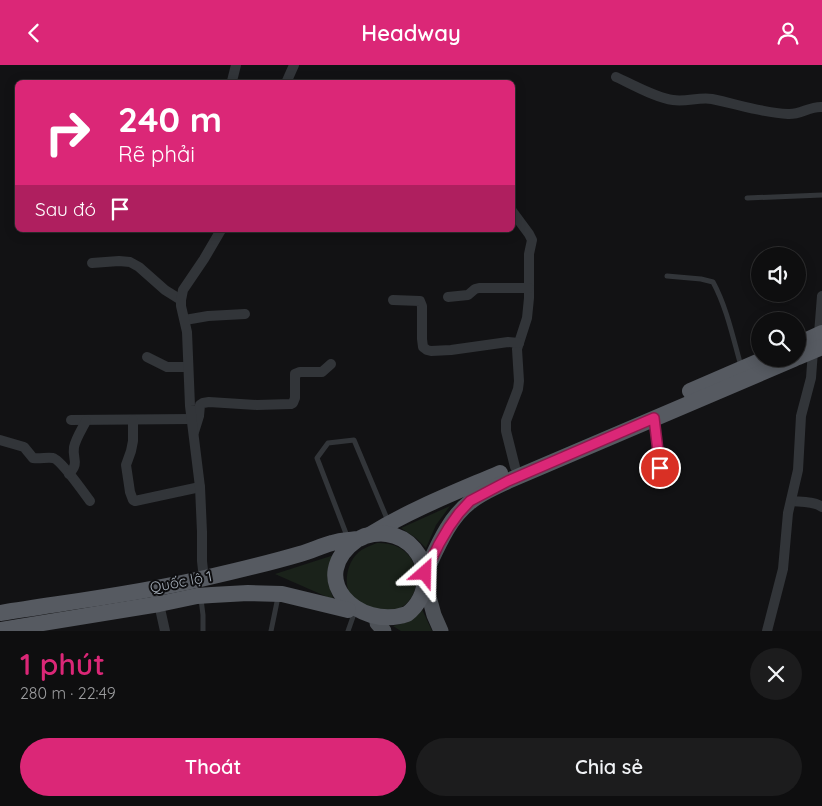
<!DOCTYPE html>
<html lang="vi">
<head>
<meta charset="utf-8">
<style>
	:root { --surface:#0e0e0f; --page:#1c1c1d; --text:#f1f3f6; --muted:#9b9c9e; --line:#2e2e2f; --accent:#db2777 }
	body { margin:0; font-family:Quicksand,sans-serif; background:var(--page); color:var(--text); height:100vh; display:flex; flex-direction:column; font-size:19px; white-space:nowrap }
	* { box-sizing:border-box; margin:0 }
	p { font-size:16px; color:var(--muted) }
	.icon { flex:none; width:28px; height:28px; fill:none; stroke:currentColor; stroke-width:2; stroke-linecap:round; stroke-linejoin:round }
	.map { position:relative; height:566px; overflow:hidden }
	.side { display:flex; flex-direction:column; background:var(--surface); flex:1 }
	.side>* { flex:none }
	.top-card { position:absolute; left:15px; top:15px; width:500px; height:152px; border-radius:8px; box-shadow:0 2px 12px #0003,0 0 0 1px var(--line); background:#db2777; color:#fff; overflow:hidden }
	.tools { position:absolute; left:751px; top:182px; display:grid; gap:10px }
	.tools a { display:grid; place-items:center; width:55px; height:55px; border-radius:50%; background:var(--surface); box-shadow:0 2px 12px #0003,0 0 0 1px var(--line); font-size:25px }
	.pin { position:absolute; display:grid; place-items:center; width:42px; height:42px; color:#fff; margin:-21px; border:2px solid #fff; border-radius:50%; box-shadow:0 1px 5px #0007 }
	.me { position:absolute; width:55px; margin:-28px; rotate:25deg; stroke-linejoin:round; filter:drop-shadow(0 0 4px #0008) }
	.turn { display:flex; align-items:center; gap:18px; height:105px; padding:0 20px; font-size:22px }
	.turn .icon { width:65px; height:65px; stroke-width:2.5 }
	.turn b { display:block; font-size:35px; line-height:42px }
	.then { display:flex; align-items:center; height:48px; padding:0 20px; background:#0003; gap:10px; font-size:19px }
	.round { display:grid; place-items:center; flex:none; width:52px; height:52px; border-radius:26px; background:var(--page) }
	.head { display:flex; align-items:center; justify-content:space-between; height:85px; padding:0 20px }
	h1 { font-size:30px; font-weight:600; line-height:38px; color:var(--accent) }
	.action { display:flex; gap:10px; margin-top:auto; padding:10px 20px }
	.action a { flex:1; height:58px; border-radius:30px; background:var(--accent); color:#fff; font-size:20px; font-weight:600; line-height:58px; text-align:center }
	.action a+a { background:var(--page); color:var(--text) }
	header { display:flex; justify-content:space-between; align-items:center; height:65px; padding:0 20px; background:var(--accent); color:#fff; font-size:22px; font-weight:600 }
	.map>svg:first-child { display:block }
</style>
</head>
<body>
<header><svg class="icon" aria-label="back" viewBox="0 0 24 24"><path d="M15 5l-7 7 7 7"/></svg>Headway<svg class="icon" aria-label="person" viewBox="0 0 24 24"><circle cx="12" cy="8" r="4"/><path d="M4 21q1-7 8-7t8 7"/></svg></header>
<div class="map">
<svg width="822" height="566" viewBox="0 0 822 566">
	<rect width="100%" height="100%" fill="#121214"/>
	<!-- green -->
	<g fill="#1a221a">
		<polygon points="450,441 436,460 426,483 416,473 401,463"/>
		<path d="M 377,478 C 385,478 393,479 400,483 C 421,495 423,528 402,542 C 397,545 387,546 380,548 C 372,543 360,538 353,532 C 342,522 347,498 357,489 C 362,483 370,481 377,478 Z"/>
		<path d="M 334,490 C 329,510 326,515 334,535 L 275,509 Z"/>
		<polygon points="421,542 432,566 401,566 393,561 408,557"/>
	</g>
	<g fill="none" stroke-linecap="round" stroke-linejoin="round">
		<!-- service -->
		<g stroke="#323539" stroke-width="5">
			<polyline points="747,133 822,130"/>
			<path d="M 667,211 L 701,214 L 713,217 C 727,243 733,273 741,301"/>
			<polyline points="655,356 660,403"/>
			<polyline points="347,471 317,393 328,378 354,375 388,456"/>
			<polyline points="201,534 203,550 203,566"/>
			<polyline points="271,566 278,532"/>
			<polyline points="348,566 354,549"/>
		</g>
		<!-- minor -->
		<g stroke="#323539" stroke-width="10">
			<path d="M 616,12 C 632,19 656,33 673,35 C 686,37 699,32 712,34 C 737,39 762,48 788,49 C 800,50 810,41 822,42"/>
			<polyline points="232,16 236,0"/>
			<polyline points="286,18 294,0"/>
			<polyline points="512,146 529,169 532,175 529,189 529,233 527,253 517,284 519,316 518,324 506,356 506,366 515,402"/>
			<polyline points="92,198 119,196 130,197 139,202 165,225 181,235"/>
			<polyline points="448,232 468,230 475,224 479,223 529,223"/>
			<polyline points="393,235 420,236 422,241 422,274 423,282 427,285 431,286 451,285 508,277 519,278"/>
			<polyline points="185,255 208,251 245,249"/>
			<polyline points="147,292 167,302 188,302"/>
			<polyline points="71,355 191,354"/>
			<polyline points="133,355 133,376 131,386 126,400 130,427 133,435 135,436 200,422"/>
			<polyline points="194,367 199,351 200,340 203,338 209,337 257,340 291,339 293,338 295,333 295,309 300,307 322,307 331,299"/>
			<path d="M 0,375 L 24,382 L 33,393 C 40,394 47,392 53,393 C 61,395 84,428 90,436"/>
			<path d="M 69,409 C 80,397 72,395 74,382 C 76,373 82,364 86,356"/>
			<path d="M 791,436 C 801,437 814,436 822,442"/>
			<polyline points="204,514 202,496 202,467 200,422 190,341 187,267 181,241 181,235 183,225 204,194 221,165"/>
			<polyline points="159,539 165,566"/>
			<polyline points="767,566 783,504 788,448 798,405 801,351 811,313 813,286 819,269 822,231"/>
		</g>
		<!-- primary -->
		<g stroke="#4e5258" stroke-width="15">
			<polyline points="425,517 434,550 441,566"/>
			<polyline points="377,558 384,566"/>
		</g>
		<!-- trunk -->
		<g stroke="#565a61" stroke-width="16">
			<polyline points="798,279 822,268"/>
			<polyline points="798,292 822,282"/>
			<polyline points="690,326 764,294"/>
			<path d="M 371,469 C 412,444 456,427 500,408"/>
			<path d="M 425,508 C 437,483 448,454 470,437 C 481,428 495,422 508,416 L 794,294"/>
			<path d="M 0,548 C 68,537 137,529 205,513 C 236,506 269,498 300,489 C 311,486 321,481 332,478 C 340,475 349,475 358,474 C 359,474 363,472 365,471 C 372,469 380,468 387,469 C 409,472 425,491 425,513 C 425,527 418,541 407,549 C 359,566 303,513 358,474"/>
			<polyline points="0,565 159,539 197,531 212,530 248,528 282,529 348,545"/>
		</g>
	</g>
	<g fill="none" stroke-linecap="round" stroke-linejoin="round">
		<!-- route casing -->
		<g stroke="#8e194d" stroke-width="12">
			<polyline id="route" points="425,508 439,479 449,462 459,448 470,436 508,416 654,353 660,403"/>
		</g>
		<!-- route -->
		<use href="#route" stroke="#db2777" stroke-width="9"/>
	</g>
	<g text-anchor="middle" stroke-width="4" stroke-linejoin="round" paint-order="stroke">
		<!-- street labels -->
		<g font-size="15" fill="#a2abb6" stroke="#0d0d0f">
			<text transform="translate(181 517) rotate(-11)" y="5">Quốc lộ 1</text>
		</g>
	</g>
</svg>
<div class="tools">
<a><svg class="icon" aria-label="sound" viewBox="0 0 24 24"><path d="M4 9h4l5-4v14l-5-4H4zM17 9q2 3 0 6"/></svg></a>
<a><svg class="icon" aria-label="search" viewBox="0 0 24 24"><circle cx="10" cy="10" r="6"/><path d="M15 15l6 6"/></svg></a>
</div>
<div class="pin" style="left:660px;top:403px;background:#d93025"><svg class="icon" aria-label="arrive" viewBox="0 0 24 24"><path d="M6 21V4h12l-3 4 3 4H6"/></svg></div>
<svg class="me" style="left:425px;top:508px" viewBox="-20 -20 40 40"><path d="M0-17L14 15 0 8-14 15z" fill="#db2777" stroke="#fff" stroke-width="4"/></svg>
<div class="top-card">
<div class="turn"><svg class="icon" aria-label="right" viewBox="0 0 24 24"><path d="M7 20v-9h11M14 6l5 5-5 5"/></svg><div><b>240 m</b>Rẽ phải</div></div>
<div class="then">Sau đó<svg class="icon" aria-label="arrive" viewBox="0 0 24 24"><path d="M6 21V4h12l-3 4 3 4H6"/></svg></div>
</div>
</div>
<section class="side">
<div class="head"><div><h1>1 phút</h1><p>280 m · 22:49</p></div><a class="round"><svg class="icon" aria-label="close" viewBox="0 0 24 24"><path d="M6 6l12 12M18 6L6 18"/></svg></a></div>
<div class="action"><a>Thoát</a><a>Chia sẻ</a></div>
</section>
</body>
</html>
